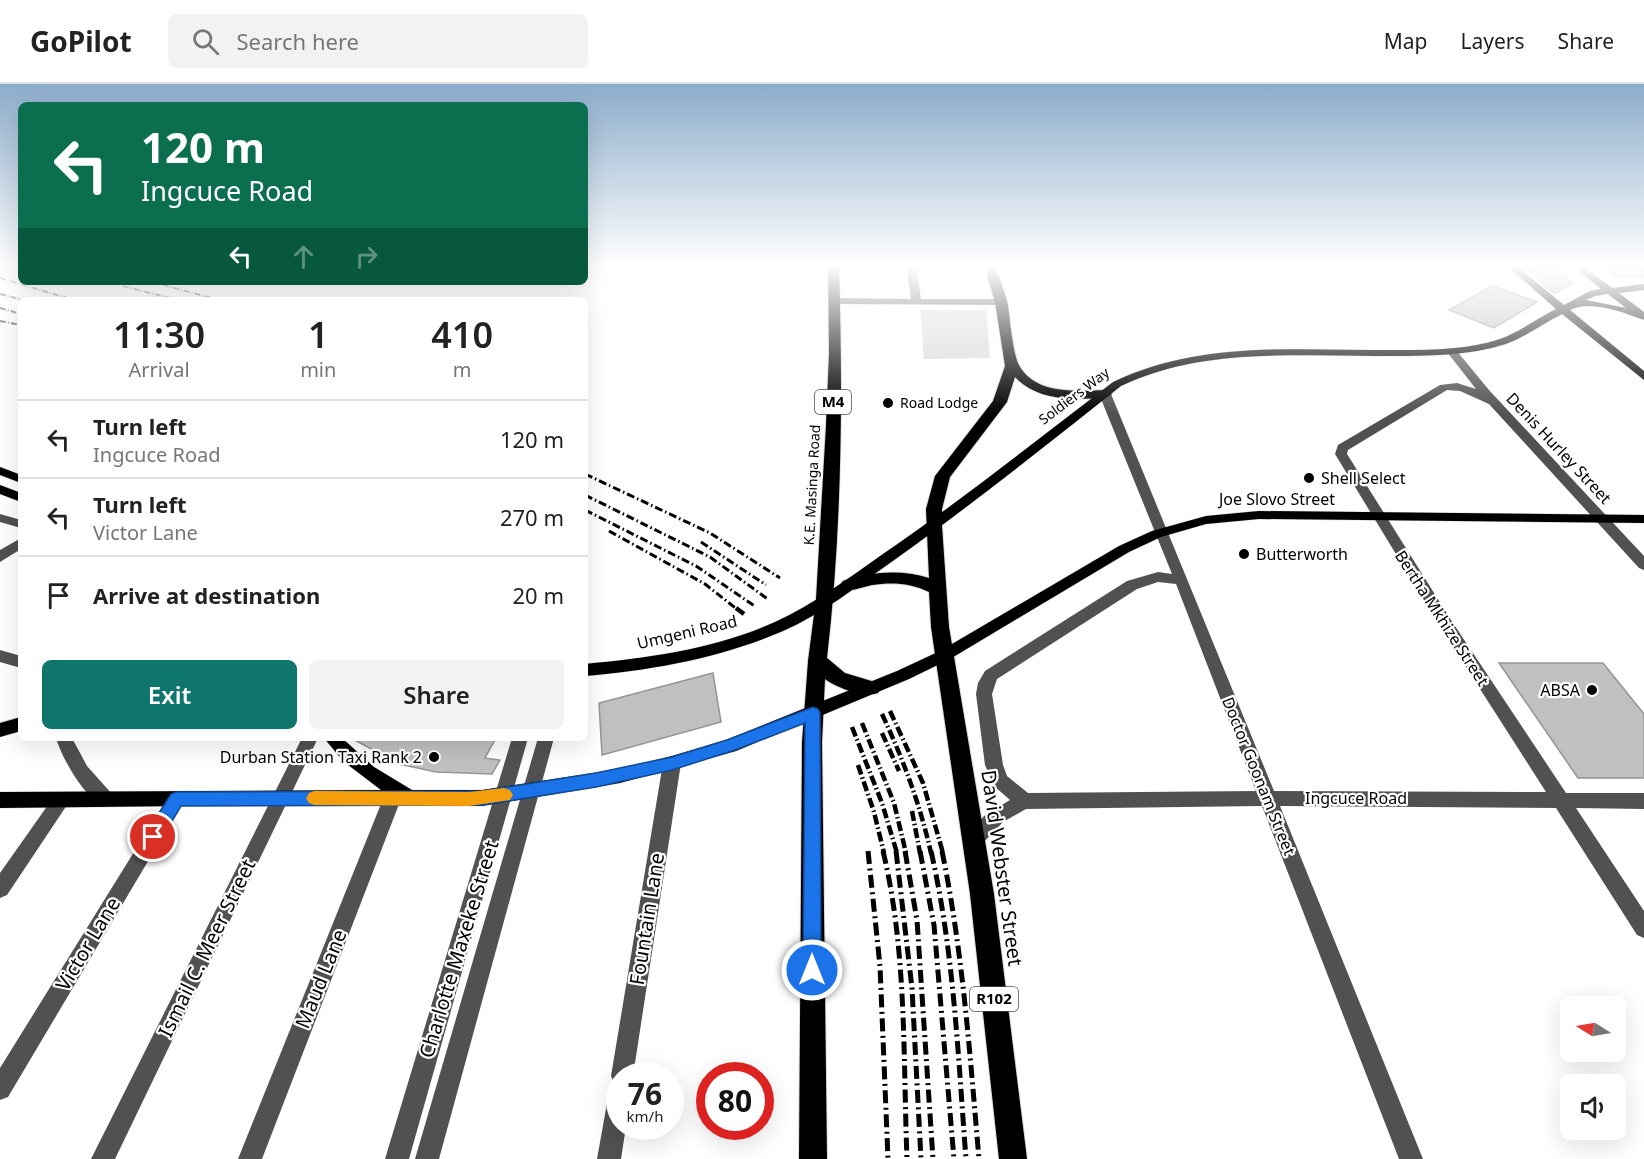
<!DOCTYPE html>
<html lang="en">
<head>
<meta charset="utf-8">
<style>
	:root { --surface:#fff; --page:#f2f2f2; --text:#222; --muted:#767676; --line:#e0e0e0; --accent:#0f766e }
	body { margin:0; font-family:"Noto Sans",sans-serif; background:var(--page); color:var(--text); height:100vh; display:flex; flex-direction:column; font-size:22px; white-space:nowrap }
	* { box-sizing:border-box; margin:0 }
	p { font-size:20px; color:var(--muted) }
	.icon { flex:none; width:33px; height:33px; fill:none; stroke:currentColor; stroke-width:2; stroke-linecap:round; stroke-linejoin:round }
	.map { position:relative; flex:1; overflow:hidden }
	.side { position:absolute; left:18px; top:213px; width:570px; height:444px; display:flex; flex-direction:column; background:var(--surface); border-radius:9px; box-shadow:0 6px 24px #0002 }
	.side>* { flex:none }
	.guide { position:absolute; left:18px; top:18px; width:570px; height:183px; border-radius:9px; box-shadow:0 6px 24px #0002; background:#0b6e4f; color:#fff; overflow:hidden }
	.needle { width:39px; rotate:281deg }
	.tools { position:absolute; left:1560px; top:912px; display:grid; gap:12px }
	.tools a { display:grid; place-items:center; width:66px; height:66px; border-radius:9px; background:var(--surface); box-shadow:0 6px 24px #0002; font-size:30px }
	.speed { position:absolute; left:606px; top:978px; display:flex; gap:12px; font-size:30px; font-weight:700; text-align:center }
	.speed>* { display:grid; place-content:center; width:78px; height:78px; border-radius:50%; background:var(--surface); box-shadow:0 6px 24px #0002; line-height:1 }
	.speed small { font-size:15px; font-weight:400 }
	.speed .limit { border:9px solid #d22; background:#fff; color:#111 }
	.pin { position:absolute; display:grid; place-items:center; width:51px; height:51px; color:#fff; margin:-26px; border:3px solid #fff; border-radius:50%; box-shadow:0 2px 6px #0007 }
	.me { position:absolute; width:66px; margin:-33px; rotate:0deg; stroke-linejoin:round; filter:drop-shadow(0 0 4px #0008) }
	.turn { display:flex; align-items:center; gap:21px; height:126px; padding:0 24px; font-size:27px }
	.turn .icon { width:78px; height:78px; stroke-width:2.5 }
	.turn b { display:block; font-size:42px; line-height:51px }
	.lanes { display:flex; align-items:center; height:57px; padding:0 24px; background:#0003; justify-content:center; gap:30px; direction:ltr }
	.lanes .off { opacity:.35 }
	.eta { display:flex; justify-content:space-evenly; align-items:center; height:102px; text-align:center }
	.eta b { font-size:36px; font-weight:600; line-height:42px }
	.primary-button { display:flex; gap:12px; margin-top:auto; padding:12px 24px }
	.primary-button a { flex:1; height:69px; border-radius:9px; background:var(--accent); color:#fff; font-size:24px; font-weight:600; line-height:69px; text-align:center }
	.primary-button a+a { background:var(--page); color:var(--text) }
	ul { padding:0; list-style:none }
	li { display:flex; align-items:center; gap:18px; height:78px; padding:0 24px; border-top:2px solid var(--line) }
	li div { flex:1 }
	li b { display:block; font-size:22px }
	li em { font-style:normal }
	header { display:flex; align-items:center; gap:36px; box-sizing:border-box; height:84px; padding:0 30px; background:var(--surface); border-bottom:2px solid var(--line) }
	header strong { font-size:28px }
	nav { display:flex; gap:33px; margin-inline-start:auto; font-size:21px }
	.search { width:420px; height:54px; background:var(--page); display:flex; align-items:center; gap:15px; box-sizing:border-box; padding:0 21px; border-radius:9px; color:var(--muted); font-size:22px }
	.map>svg:first-child { display:block }
</style>
</head>
<body>
<header>
<strong>GoPilot</strong>
<div class="search"><svg class="icon" aria-label="search" viewBox="0 0 24 24"><circle cx="10" cy="10" r="6"/><path d="M15 15l6 6"/></svg>Search here</div>
<nav><a>Map</a><a>Layers</a><a>Share</a></nav>
</header>
<div class="map">
<svg width="1644" height="1075" viewBox="0 0 1644 1075">
	<rect width="100%" height="100%" fill="#fff"/>
	<!-- green -->
	<polygon fill="#d8d8d8" points="920,226 986,226 990,274 924,275"/>
	<!-- building -->
	<g fill="#c0c0c0" stroke="#959595" stroke-width="1.5">
		<polygon points="1523,181 1551,181 1573,199 1556,209 1551,207 1541,199 1543,197"/>
		<polygon points="1599,181 1644,181 1644,193 1615,193"/>
		<polygon points="1492,202 1537,218 1494,244 1449,226"/>
		<polygon points="1499,579 1603,579 1644,630 1644,694 1578,694"/>
		<polygon points="713,589 721,638 602,671 599,619"/>
		<polygon points="351,654 496,654 485,674 500,676 492,690 436,688 399,680"/>
	</g>
	<g fill="none" stroke-linecap="round" stroke-linejoin="round">
		<!-- major casing -->
		<g stroke="#dbdbdb" stroke-width="1">
			<g id="major">
				<path d="M 1506,181 L 1515,181 L 1564,221 L 1590,207 L 1601,205 L 1572,181 L 1581,181 L 1612,204 L 1644,200 L 1644,206 L 1619,209 L 1644,228 L 1644,236 C 1625,229 1590,215 1570,226 L 1644,287 L 1644,296 L 1562,230 C 1544,239 1525,253 1506,260 C 1468,272 1428,272 1389,272 C 1299,273 1204,262 1121,302 C 1045,362 969,423 890,479 C 856,503 822,530 783,547 C 720,574 653,586 585,592 L 585,580 C 649,574 716,565 775,538 C 814,520 849,494 883,470 C 962,416 1037,356 1113,298 C 1198,257 1295,266 1387,266 C 1424,266 1464,267 1500,255 C 1519,248 1538,234 1556,225 ZM 1608,210 L 1626,224 L 1586,216 L 1595,212 Z"/>
				<polygon points="0,383 21,391 21,399 0,391"/>
				<polygon points="0,401 21,409 21,418 0,410"/>
				<polygon points="1259,427 1644,431 1644,439 1259,435 1206,440 1161,453 1129,468 950,575 909,595 736,667 620,699 482,722 281,721 0,724 0,708 381,706 343,677 324,654 342,654 374,683 412,706 482,706 620,685 672,672 726,656 897,587 940,567 1119,462 1152,447 1206,432"/>
				<polygon points="21,633 21,647 0,653 0,639"/>
			</g>
		</g>
		<!-- highway casing -->
		<g stroke="#dbdbdb" stroke-width="2">
			<g id="highway">
				<path d="M 828,181 L 839,181 C 843,312 842,445 827,574 L 845,589 L 878,599 L 881,604 L 878,609 C 864,614 837,604 825,595 L 822,658 L 827,1075 L 799,1075 L 802,658 L 808,577 L 816,515 L 826,341 L 829,269 Z"/>
				<path d="M 984,181 L 995,181 C 999,194 1005,208 1008,221 C 1010,236 1013,270 1019,281 C 1035,311 1077,307 1105,306 L 1112,310 L 1105,314 C 1073,315 1039,318 1015,293 L 1007,318 L 950,393 L 942,425 L 942,442 L 949,543 L 994,810 L 1027,1075 L 999,1075 L 970,810 L 931,543 L 929,508 C 911,499 892,498 872,501 C 862,503 852,508 843,505 L 840,501 L 843,497 C 872,488 899,485 929,494 L 926,425 L 935,392 L 993,317 L 1005,282 L 995,218 Z"/>
			</g>
		</g>
		<!-- minor -->
		<g fill="#515151" fill-rule="evenodd">
			<polygon points="906,181 916,181 921,215 1001,215 1006,218 1001,221 834,220 829,217 834,214 911,215"/>
			<path d="M 1452,265 L 1456,266 L 1489,306 L 1644,472 L 1644,486 L 1639,484 L 1489,320 L 1460,307 L 1447,306 L 1348,366 L 1347,370 L 1451,536 L 1566,709 L 1644,709 L 1644,725 L 1576,724 L 1644,827 L 1644,854 L 1637,851 L 1556,724 L 1280,722 L 1423,1075 L 1399,1075 L 1262,722 L 1026,725 L 1003,738 L 981,761 L 974,763 L 967,761 L 965,755 L 984,732 L 1010,716 L 994,702 L 985,681 L 976,610 L 978,599 L 985,587 L 1127,497 L 1158,488 L 1172,490 L 1099,310 L 1105,307 L 1111,310 L 1274,707 L 1546,708 L 1441,544 L 1335,370 L 1338,361 L 1440,301 L 1457,299 L 1476,305 L 1447,268 ZM 1158,498 L 1176,500 L 1256,707 L 1028,709 L 1007,692 L 1003,681 L 992,610 L 997,595 L 1137,505 Z"/>
			<polygon points="0,430 21,436 21,444 0,438"/>
			<polygon points="21,454 21,465 0,478 0,466"/>
			<polygon points="0,566 21,572 21,584 0,578"/>
			<path d="M 56,654 L 72,654 L 87,682 L 112,710 L 115,715 L 112,720 C 90,728 61,672 56,654 Z"/>
			<polygon points="302,654 318,654 115,1075 91,1075"/>
			<polygon points="512,654 528,654 409,1075 385,1075"/>
			<polygon points="538,654 554,654 439,1075 415,1075"/>
			<polygon points="672,672 678,674 681,679 633,992 620,992 620,1042 626,1042 621,1075 597,1075 609,1008 614,999 611,992 663,679 666,674"/>
			<polygon points="176,707 182,710 185,715 182,720 8,1013 0,1016 0,984 170,710"/>
			<polygon points="392,707 398,710 401,715 262,1075 238,1075 383,715 386,710"/>
			<polygon points="61,708 67,711 70,716 67,721 7,811 0,814 0,789 55,711"/>
		</g>
		<!-- major -->
		<use href="#major" fill="#000" fill-rule="evenodd"/>
		<!-- highway -->
		<use href="#highway" fill="#000" fill-rule="evenodd"/>
		<!-- rail-far3 -->
		<g stroke="#000" stroke-width="2" stroke-dasharray="6 2 1 2" stroke-linecap="butt">
			<polyline points="0,194 74,216"/>
			<polyline points="152,198 219,216"/>
			<polyline points="123,202 178,216"/>
			<polyline points="0,210 23,216"/>
			<polyline points="0,224 21,230"/>
			<polyline points="0,237 21,241"/>
		</g>
		<!-- rail-far2 -->
		<g stroke="#000" stroke-width="3" stroke-dasharray="8 3 1.5 3" stroke-linecap="butt">
			<polyline points="585,390 710,449 780,494"/>
			<polyline points="585,411 710,473 769,516"/>
			<polyline points="585,426 696,482 756,523"/>
			<polyline points="609,447 705,500 738,526"/>
			<polyline points="701,458 766,501"/>
		</g>
		<!-- rail-far1 -->
		<g stroke="#000" stroke-width="4.5" stroke-dasharray="10 3 1.5 3" stroke-linecap="butt">
			<polyline points="736,524 744,530"/>
			<polyline points="890,627 923,699 943,769"/>
			<path d="M 882,630 C 903,675 920,720 931,769"/>
			<polyline points="862,639 894,719 906,769"/>
			<polyline points="852,643 882,719 897,769"/>
			<polyline points="882,649 899,687"/>
			<polyline points="858,681 874,728 884,769"/>
			<polyline points="912,727 920,769"/>
		</g>
		<!-- rail -->
		<g stroke="#000" stroke-width="5" stroke-dasharray="13 4.5 2 4.5" stroke-linecap="butt">
			<polyline points="868,767 880,882 888,1075"/>
			<path d="M 883,767 C 907,867 903,973 907,1075"/>
			<polyline points="896,767 912,904 921,1075"/>
			<polyline points="905,767 917,836 933,1075"/>
			<polyline points="920,767 934,841 954,1075"/>
			<path d="M 931,767 C 954,868 958,972 966,1075"/>
			<path d="M 942,767 C 963,869 970,972 979,1075"/>
		</g>
	</g>
	<!-- sky -->
	<linearGradient id="sky" x2="0" y2="1"><stop stop-color="#8baccb"/><stop offset="0.55" stop-color="#fff"/><stop offset="1" stop-color="#fff" stop-opacity="0"/></linearGradient>
	<rect width="1644" height="331" fill="url(#sky)"/>
	<!-- route -->
	<polygon fill="#1a73e8" stroke="#114b97" stroke-width="1.5" points="813,623 818,625 820,629 821,886 819,893 812,896 805,893 803,886 805,639 735,666 672,686 596,703 482,721 181,722 159,759 153,761 147,759 144,753 171,710 176,708 482,707 596,689 672,673 727,656"/>
	<!-- slow -->
	<polygon fill="#f59e0b" points="504,704 510,706 513,711 510,716 469,722 314,721 309,719 306,714 309,709 314,707 469,708"/>
	<!-- markers -->
	<g fill="#000" stroke="#fff" stroke-width="2">
		<circle cx="888" cy="319" r="6"/>
		<circle cx="1309" cy="394" r="6"/>
		<circle cx="1244" cy="470" r="6"/>
		<circle cx="1592" cy="606" r="6"/>
		<circle cx="434" cy="673" r="6"/>
	</g>
	<g text-anchor="middle" stroke-width="4.5" stroke-linejoin="round" paint-order="stroke">
		<!-- far-street labels -->
		<g font-size="14" fill="#000" stroke="#fff">
			<text transform="translate(1074 312) rotate(-37)" y="5">Soldiers Way</text>
			<text transform="translate(812 401) rotate(-87)" y="5">K.E. Masinga Road</text>
		</g>
		<!-- far-poi labels -->
		<g font-size="14" fill="#000" stroke="#fff" text-anchor="start">
			<text x="900" y="324">Road Lodge</text>
		</g>
		<!-- shield labels -->
		<g fill="#fff" stroke="#4c4c4c" stroke-width="1.5">
			<rect x="815" y="306" width="36" height="24" rx="4.5"/>
			<rect x="970" y="903" width="48" height="24" rx="4.5"/>
		</g>
		<g font-size="15" font-weight="bold" fill="#000">
			<text x="833" y="323">M4</text>
			<text x="994" y="920">R102</text>
		</g>
		<!-- street labels -->
		<g font-size="16" fill="#000" stroke="#fff">
			<text transform="translate(1559 364) rotate(47)" y="6">Denis Hurley Street</text>
			<text x="1277" y="421">Joe Slovo Street</text>
			<text transform="translate(1442 534) rotate(57)" y="6">Bertha Mkhize Street</text>
			<text transform="translate(687 548) rotate(-13)" y="6">Umgeni Road</text>
			<text transform="translate(1259 692) rotate(68)" y="6">Doctor Goonam Street</text>
			<text x="1356" y="720">Ingcuce Road</text>
		</g>
		<!-- poi labels -->
		<g font-size="16" fill="#000" stroke="#fff" text-anchor="start">
			<text x="1321" y="400">Shell Select</text>
			<text x="1256" y="476">Butterworth</text>
			<text x="1580" y="612" text-anchor="end">ABSA</text>
			<text x="422" y="679" text-anchor="end">Durban Station Taxi Rank 2</text>
		</g>
		<!-- near-street labels -->
		<g font-size="20" fill="#000" stroke="#fff">
			<text transform="translate(1002 784) rotate(82)" y="7">David Webster Street</text>
			<text transform="translate(647 835) rotate(-81)" y="7">Fountain Lane</text>
			<text transform="translate(88 860) rotate(-59)" y="7">Victor Lane</text>
			<text transform="translate(207 864) rotate(-64)" y="7">Ismail C. Meer Street</text>
			<text transform="translate(459 865) rotate(-73)" y="7">Charlotte Maxeke Street</text>
			<text transform="translate(321 895) rotate(-68)" y="7">Maud Lane</text>
		</g>
	</g>
</svg>
<div class="tools">
<a><svg class="needle" viewBox="-14 -14 28 28"><path d="M0-13l5 13h-10z" fill="#e53935"/><path d="M0 13l5-13h-10z" fill="#767676"/></svg></a>
<a><svg class="icon" aria-label="sound" viewBox="0 0 24 24"><path d="M4 9h4l5-4v14l-5-4H4zM17 9q2 3 0 6"/></svg></a>
</div>
<div class="speed"><div>76<small>km/h</small></div><div class="limit">80</div></div>
<div class="pin" style="left:153px;top:753px;background:#d93025"><svg class="icon" aria-label="arrive" viewBox="0 0 24 24"><path d="M6 21V4h12l-3 4 3 4H6"/></svg></div>
<svg class="me" style="left:812px;top:886px" viewBox="-20 -20 40 40"><circle r="17" fill="#1a73e8" stroke="#fff" stroke-width="3"/><path d="M0-11L8 9 0 5-8 9z" fill="#fff"/></svg>
<div class="guide">
<div class="turn"><svg class="icon" aria-label="left" viewBox="0 0 24 24"><path d="M17 20v-9H6M10 6l-5 5 5 5"/></svg><div><b>120 m</b>Ingcuce Road</div></div>
<div class="lanes"><svg class="icon" aria-label="left" viewBox="0 0 24 24"><path d="M17 20v-9H6M10 6l-5 5 5 5"/></svg><svg class="icon off" aria-label="ahead" viewBox="0 0 24 24"><path d="M12 20V5M6 11l6-6 6 6"/></svg><svg class="icon off" aria-label="right" viewBox="0 0 24 24"><path d="M7 20v-9h11M14 6l5 5-5 5"/></svg></div>
</div>
<section class="side">
<div class="eta">
<div><b>11:30</b><p>Arrival</p></div>
<div><b>1</b><p>min</p></div>
<div><b>410</b><p>m</p></div>
</div>
<ul>
<li><svg class="icon" aria-label="left" viewBox="0 0 24 24"><path d="M17 20v-9H6M10 6l-5 5 5 5"/></svg><div><b>Turn left</b><p>Ingcuce Road</p></div><em>120 m</em></li>
<li><svg class="icon" aria-label="left" viewBox="0 0 24 24"><path d="M17 20v-9H6M10 6l-5 5 5 5"/></svg><div><b>Turn left</b><p>Victor Lane</p></div><em>270 m</em></li>
<li><svg class="icon" aria-label="arrive" viewBox="0 0 24 24"><path d="M6 21V4h12l-3 4 3 4H6"/></svg><div><b>Arrive at destination</b></div><em>20 m</em></li>
</ul>
<div class="primary-button"><a>Exit</a><a>Share</a></div>
</section>
</div>
</body>
</html>
